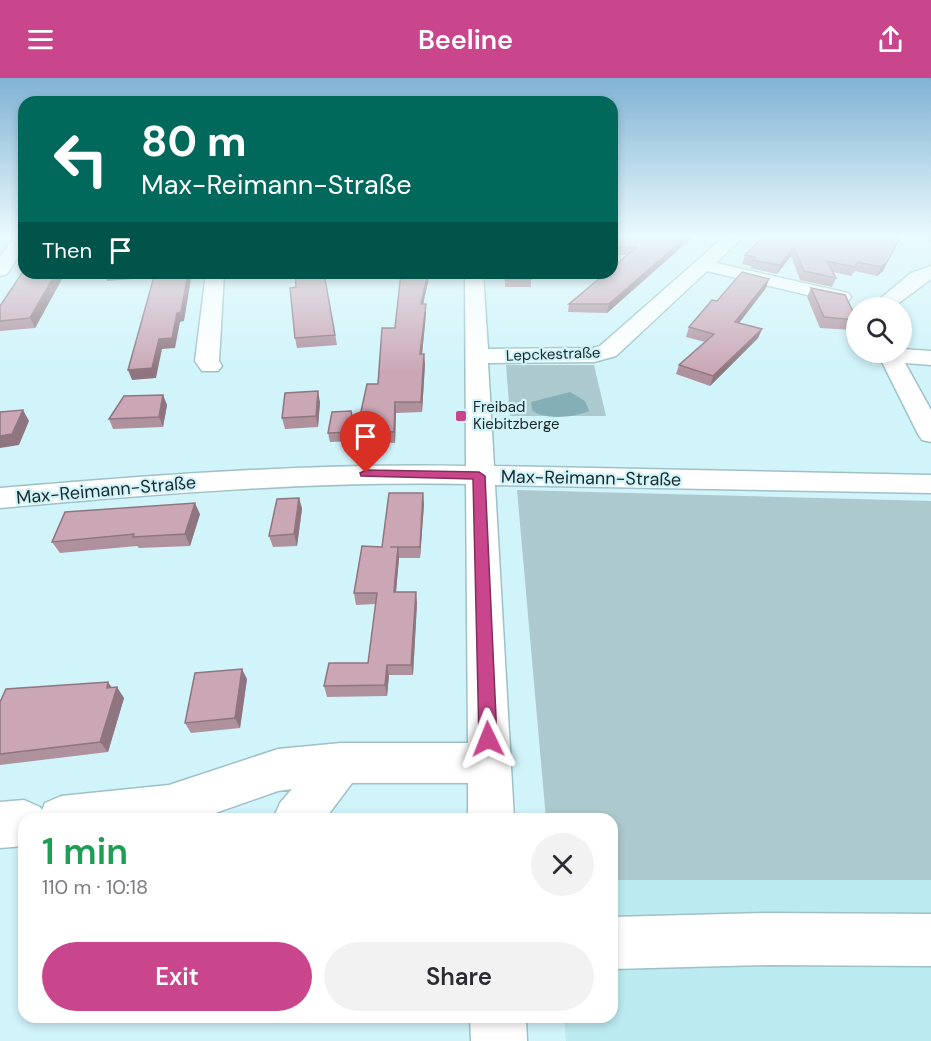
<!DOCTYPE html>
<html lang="en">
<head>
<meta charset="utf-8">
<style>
	:root { --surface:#fff; --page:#f2f2f3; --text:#2b2b33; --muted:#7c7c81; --accent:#c9468c }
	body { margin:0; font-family:"DM Sans",sans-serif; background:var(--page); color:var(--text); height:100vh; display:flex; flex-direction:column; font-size:22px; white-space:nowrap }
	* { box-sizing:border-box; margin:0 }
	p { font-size:20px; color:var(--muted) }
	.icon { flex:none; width:33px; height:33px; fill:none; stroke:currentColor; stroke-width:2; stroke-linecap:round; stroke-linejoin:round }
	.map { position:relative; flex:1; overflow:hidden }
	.details { position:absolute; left:18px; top:735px; width:600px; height:210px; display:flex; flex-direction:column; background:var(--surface); border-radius:18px; box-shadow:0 3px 9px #0003 }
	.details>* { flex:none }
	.banner { position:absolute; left:18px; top:18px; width:600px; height:183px; border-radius:18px; box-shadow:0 3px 9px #0003; background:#00695c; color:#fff; overflow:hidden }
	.controls { position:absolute; left:846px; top:219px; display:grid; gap:12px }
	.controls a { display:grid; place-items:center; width:66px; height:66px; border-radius:50%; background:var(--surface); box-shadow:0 3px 9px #0003; font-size:30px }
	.pin { position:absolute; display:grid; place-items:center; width:51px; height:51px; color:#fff; margin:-62px -26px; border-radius:50% 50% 50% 0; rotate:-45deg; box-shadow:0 0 6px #0007 }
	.pin .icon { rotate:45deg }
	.me { position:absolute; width:66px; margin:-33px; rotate:358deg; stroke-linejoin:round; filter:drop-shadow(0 0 4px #0008) }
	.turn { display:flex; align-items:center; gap:21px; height:126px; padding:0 24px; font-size:27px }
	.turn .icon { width:78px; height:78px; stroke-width:2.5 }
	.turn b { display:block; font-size:42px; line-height:51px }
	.then { display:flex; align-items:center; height:57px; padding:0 24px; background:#0003; gap:12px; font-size:22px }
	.round { display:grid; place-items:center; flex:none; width:63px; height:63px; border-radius:32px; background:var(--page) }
	.head { display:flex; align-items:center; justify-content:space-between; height:102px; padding:0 24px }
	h1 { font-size:36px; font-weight:600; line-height:45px; color:#1e9e55 }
	.cta { display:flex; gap:12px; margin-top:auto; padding:12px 24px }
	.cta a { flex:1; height:69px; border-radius:36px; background:var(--accent); color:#fff; font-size:24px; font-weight:600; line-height:69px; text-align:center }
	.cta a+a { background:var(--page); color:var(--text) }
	header { display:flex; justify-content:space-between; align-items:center; height:78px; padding:0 24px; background:var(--accent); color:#fff; font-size:27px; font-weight:600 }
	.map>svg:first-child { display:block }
</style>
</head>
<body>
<header><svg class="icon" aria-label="menu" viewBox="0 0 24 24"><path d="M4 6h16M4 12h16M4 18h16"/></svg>Beeline<svg class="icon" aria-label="share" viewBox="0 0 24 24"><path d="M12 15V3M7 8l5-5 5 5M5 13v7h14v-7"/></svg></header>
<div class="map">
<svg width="931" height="963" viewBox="0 0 931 963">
	<rect width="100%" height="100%" fill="#d0f4fa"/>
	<!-- built -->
	<polygon fill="#bceaf1" points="612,802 931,802 931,963 566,963 564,939 612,939"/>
	<!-- green -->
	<g fill="#acc9ce">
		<polygon points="506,287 594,287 606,338 510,338"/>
		<polygon points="517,412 931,423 931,802 612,802 612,741 546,741"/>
	</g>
	<!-- water -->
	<path fill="#84afb6" d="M 570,314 L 585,323 L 589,333 C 575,339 544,343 532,332 L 531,324 Z"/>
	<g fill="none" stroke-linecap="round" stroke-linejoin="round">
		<!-- minor casing -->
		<g stroke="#9ec1c7" stroke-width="3">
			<g id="minor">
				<polygon points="15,158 24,158 24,170 7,196 0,198 0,179"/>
				<path d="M 725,158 L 744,158 L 716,185 L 848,215 L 851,219 L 848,223 L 841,225 L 707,193 L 616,278 L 594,284 L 488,285 L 494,388 L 931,397 L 931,415 L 495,407 L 514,741 L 468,741 L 468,705 L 352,705 L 325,741 L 273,741 L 280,725 L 292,711 L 278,713 L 198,741 L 24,741 L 24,768 L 0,770 L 0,724 L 24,722 L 40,729 L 42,732 L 45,725 L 61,718 L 169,707 L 278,671 L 341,665 L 468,665 L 466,406 C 310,403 155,416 0,430 L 0,410 C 155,397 310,385 466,388 L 465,195 L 483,195 L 488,271 L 593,270 L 600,268 Z"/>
				<polygon points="931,188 931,201 892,230 869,230 911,195"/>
				<polygon points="206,195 224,195 219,283 222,288 218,293 202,293 195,283"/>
				<polygon points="902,271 931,273 931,287 905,285 931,332 931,364 922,362 918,356 877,274 902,274"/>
				<polygon points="767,835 931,836 931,888 767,887 612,891 612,839"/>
				<polygon points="470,939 526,939 527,963 471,963"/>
			</g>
		</g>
		<!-- minor -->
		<use href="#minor" fill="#fff" fill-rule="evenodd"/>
	</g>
	<!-- wall -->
	<g fill="#af909d">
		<polygon points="612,158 694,158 607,235 568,234 569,226 627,177 612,177"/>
		<polygon points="764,158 901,158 883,193 877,198 855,193 851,198 833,194 836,200 832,209 800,202 791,178 777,196 750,190 751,188 742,186 745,177"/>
		<polygon points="916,158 931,158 931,165"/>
		<polygon points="324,195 337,267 297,270 295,260 296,209"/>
		<polygon points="401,195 430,195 423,226 426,226 426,236 422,276 425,286 422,334 396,335 395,365 359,363 357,352 378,306 395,250"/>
		<polygon points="504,195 531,195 531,209 505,209"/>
		<polygon points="62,201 35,250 0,253 0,228"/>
		<polygon points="766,210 739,245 762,251 758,260 710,308 676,296 679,287 705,264 686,259 689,249"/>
		<polygon points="811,210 856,240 856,245 853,252 820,250 807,219"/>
		<polygon points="163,317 167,327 163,349 113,351 109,341"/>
		<polygon points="320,324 318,349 285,351 282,340"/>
		<polygon points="355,354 356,363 330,364 328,355"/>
		<polygon points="299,420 302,431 297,468 273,469 269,458"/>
		<polygon points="424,426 420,480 399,480 396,514 417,525 413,597 389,597 387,618 327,619 324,608 368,585 376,526 356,527 354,515 382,469"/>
		<polygon points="200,436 190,468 139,470 137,468 60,475 52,464"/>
		<polygon points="247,601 240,650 191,655 185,645"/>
		<polygon points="112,610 124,620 108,674 0,687 0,624"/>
	</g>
	<!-- shaded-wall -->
	<g fill="#8e757f">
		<polygon points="687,158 694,158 607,235 609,226"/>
		<polygon points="901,158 883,193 877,198 881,189"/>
		<polygon points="794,170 791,178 777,196 780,187"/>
		<polygon points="56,195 59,195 62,201 35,250 30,240"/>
		<polygon points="104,195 158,195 160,199 107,203"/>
		<polygon points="188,195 192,195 184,243 180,244 175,270 162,271 156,300 132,302 128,292 159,261 177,235"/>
		<polygon points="428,195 430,195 421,236 421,226"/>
		<polygon points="769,201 766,210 733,253 735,244"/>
		<polygon points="426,226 426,236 421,286 420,276"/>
		<polygon points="762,251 758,260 710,308 713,298"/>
		<polygon points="424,276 425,286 422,334 421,324"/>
		<polygon points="318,313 320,324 318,349 316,338"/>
		<polygon points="163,317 167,327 163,349 159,339"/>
		<polygon points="395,324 396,335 395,365 394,354"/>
		<polygon points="23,332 29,343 19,367 0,370 0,358"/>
		<polygon points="423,415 424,426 420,480 420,469"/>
		<polygon points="299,420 302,431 297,468 294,456"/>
		<polygon points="195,425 200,436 190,468 185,456"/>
		<polygon points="398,469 399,480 395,525 394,514"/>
		<polygon points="416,514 417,525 413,597 411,587"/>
		<polygon points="387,587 389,597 387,618 385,607"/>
		<polygon points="242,591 247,601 240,650 235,640"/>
		<polygon points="108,604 115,614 117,609 124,620 108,674 100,664 107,610"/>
	</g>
	<!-- building -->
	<g fill="#cba7b6" stroke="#8e757f" stroke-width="1.5">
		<polygon points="612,158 687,158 609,226 569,226 606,195 612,195 612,190 637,169 612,169"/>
		<polygon points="764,158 901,158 887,184 881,189 858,184 855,189 827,183 836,200 804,193 794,170 780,187 753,182 755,179 745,177"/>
		<polygon points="742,194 769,201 735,244 762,251 713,298 679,287 714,256 689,249 712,222 717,223"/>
		<polygon points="22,195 56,195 30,240 0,243 0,228"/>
		<polygon points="155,195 188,195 181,234 177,235 172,260 159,261 152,290 128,292"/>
		<polygon points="295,195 324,195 335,257 295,260 290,210 296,209"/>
		<polygon points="401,195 428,195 421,226 426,226 420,276 424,276 421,324 395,324 394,354 357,352 367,306 378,306 382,250 395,250"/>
		<polygon points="505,195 531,195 531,201 505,200"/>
		<polygon points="811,210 845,217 856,240 856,242 824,239"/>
		<polygon points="318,313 316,338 282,340 285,315"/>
		<polygon points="163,317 159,339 109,341 124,318"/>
		<polygon points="23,332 12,356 0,358 0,334"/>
		<polygon points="351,333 355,354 328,355 332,334"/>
		<polygon points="389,415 423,415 420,469 390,469 398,469 394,514 416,514 411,587 387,587 385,607 324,608 329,585 368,585 377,515 354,515 362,468 382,469"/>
		<polygon points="299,420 294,456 269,458 277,421"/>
		<polygon points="195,425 185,456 133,459 134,456 52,464 65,434"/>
		<polygon points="242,591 235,640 185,645 195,595"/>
		<polygon points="108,604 107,610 117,609 100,664 0,676 0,624 6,611"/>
	</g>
	<!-- sky -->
	<linearGradient id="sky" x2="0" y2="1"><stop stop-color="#80b2d4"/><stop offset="0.54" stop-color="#eafafd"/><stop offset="1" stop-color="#eafafd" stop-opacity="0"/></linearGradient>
	<rect width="931" height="293" fill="url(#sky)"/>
	<!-- route -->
	<polygon fill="#c9468c" stroke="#832e5b" stroke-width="1.5" points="366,392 479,394 485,398 497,661 494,667 488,669 482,667 479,661 473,401 361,398 360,395"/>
	<!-- markers -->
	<rect fill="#c9468c" stroke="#d0f4fa" stroke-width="2" x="455" y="332" width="12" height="12" rx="3"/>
	<g text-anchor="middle" stroke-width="4.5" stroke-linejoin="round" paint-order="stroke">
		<!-- far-street labels -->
		<g font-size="15" fill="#1a282a" stroke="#d0f4fa">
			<text transform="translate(553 276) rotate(-2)" y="5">Lepckestraße</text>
		</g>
		<!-- far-poi labels -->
		<g font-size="15" fill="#1a282a" stroke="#d0f4fa" text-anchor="start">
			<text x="473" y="334">Freibad<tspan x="473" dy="17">Kiebitzberge</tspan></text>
		</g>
		<!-- street labels -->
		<g font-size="18" fill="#1a282a" stroke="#d0f4fa">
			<text transform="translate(591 400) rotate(1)" y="6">Max-Reimann-Straße</text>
			<text transform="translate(106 412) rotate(-5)" y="6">Max-Reimann-Straße</text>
		</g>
	</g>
</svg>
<div class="controls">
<a><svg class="icon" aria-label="search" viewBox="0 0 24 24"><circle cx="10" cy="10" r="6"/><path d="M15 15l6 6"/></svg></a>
</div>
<div class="pin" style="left:366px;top:395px;background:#d93025"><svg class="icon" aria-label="arrive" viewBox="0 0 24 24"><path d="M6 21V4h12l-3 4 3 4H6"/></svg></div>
<svg class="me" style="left:488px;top:661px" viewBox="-20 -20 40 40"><path d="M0-17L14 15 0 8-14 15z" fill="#c9468c" stroke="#fff" stroke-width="4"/></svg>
<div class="banner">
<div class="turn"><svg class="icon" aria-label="left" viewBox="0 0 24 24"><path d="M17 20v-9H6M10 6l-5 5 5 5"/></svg><div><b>80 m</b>Max-Reimann-Straße</div></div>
<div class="then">Then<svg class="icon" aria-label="arrive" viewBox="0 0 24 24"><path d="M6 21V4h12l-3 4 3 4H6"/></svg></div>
</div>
<section class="details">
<div class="head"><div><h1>1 min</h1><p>110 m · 10:18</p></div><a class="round"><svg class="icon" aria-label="close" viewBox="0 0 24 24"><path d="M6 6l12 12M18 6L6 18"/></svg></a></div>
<div class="cta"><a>Exit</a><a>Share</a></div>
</section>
</div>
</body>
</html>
